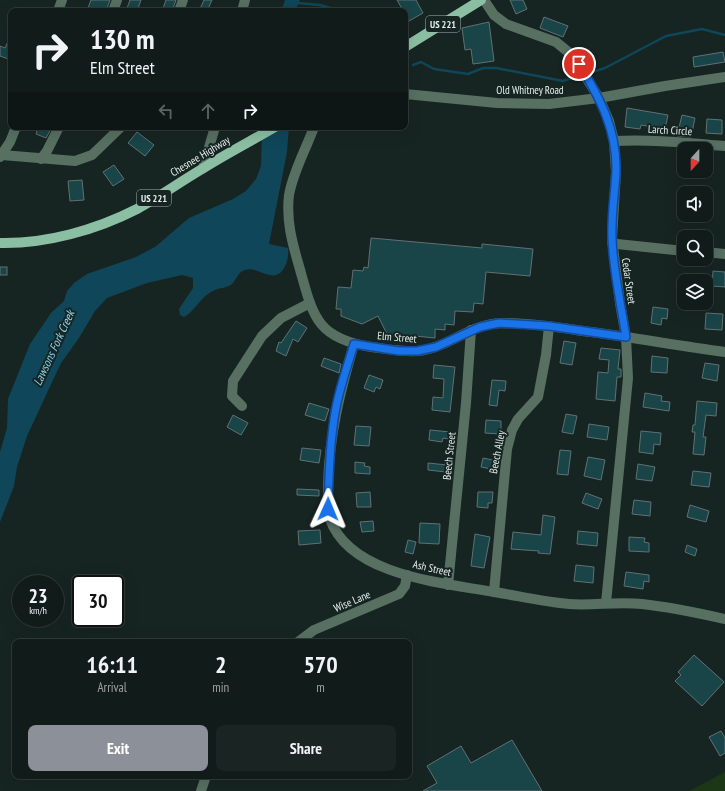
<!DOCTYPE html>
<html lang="en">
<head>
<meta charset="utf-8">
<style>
	:root { --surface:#111c1a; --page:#1a2523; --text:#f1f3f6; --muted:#9ca1a2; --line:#303a39; --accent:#8c9099 }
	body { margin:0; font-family:"PT Sans Narrow",sans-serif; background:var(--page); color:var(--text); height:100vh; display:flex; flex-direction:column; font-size:15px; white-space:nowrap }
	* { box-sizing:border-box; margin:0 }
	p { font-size:13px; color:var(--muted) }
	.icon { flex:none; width:22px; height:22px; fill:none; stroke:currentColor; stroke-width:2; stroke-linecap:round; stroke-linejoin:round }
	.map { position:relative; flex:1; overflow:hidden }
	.panel { position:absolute; left:12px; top:639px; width:400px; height:140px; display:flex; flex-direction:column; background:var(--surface); border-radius:8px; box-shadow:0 4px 16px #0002,0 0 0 1px var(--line) }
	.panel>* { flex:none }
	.guide { position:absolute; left:8px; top:8px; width:400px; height:122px; border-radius:8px; box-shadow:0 4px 16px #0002,0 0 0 1px var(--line); background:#111c1a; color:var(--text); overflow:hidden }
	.needle { width:26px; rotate:201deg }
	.controls { position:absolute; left:677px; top:142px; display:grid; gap:8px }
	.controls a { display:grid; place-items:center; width:36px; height:36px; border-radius:8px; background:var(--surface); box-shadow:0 4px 16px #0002,0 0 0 1px var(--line); font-size:20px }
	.speed { position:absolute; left:12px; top:575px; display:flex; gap:8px; font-size:20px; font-weight:700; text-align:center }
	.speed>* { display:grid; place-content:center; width:52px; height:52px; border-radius:50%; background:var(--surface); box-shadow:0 4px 16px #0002,0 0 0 1px var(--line); line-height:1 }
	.speed small { font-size:10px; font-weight:400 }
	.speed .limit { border:2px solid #111; border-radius:6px; background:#fff; color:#111 }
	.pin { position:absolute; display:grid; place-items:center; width:34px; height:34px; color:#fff; margin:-17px; border:2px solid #fff; border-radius:50%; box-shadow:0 1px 4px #0007 }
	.me { position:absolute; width:44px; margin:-22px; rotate:1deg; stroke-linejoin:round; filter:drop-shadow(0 0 3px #0008) }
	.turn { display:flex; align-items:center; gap:14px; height:84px; padding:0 16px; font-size:18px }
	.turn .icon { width:52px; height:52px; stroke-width:2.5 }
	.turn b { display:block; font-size:28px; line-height:34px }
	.lanes { display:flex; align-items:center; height:38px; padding:0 16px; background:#0003; justify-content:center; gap:20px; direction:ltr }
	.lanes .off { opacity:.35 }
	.eta { display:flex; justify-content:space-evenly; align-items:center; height:68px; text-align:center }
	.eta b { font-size:24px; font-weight:700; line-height:28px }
	.action { display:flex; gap:8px; margin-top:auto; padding:8px 16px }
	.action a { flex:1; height:46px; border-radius:8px; background:var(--accent); color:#fff; font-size:16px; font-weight:700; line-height:46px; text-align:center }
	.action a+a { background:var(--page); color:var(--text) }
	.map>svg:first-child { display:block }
</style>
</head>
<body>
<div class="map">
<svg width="725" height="791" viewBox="0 0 725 791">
	<rect width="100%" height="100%" fill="#172522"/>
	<!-- green -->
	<polygon fill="#1c3715" points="725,772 725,791 689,791"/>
	<!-- water -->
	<g fill="#0f4659">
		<polygon points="285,0 300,0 295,11 281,11"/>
		<path d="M 262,127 L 289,127 L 287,152 L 269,244 L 288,248 C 289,256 287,267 280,273 C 270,281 257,266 245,270 C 238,272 237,278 233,283 C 227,289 218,287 211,292 C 200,298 195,311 184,317 L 180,315 L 179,309 L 193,288 L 193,278 L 182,275 L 147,283 L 107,298 L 95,311 L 79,338 L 61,363 L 27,436 L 17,467 L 14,486 L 0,522 L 0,452 L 7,428 L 8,399 L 30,344 L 51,313 L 64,301 L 67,291 L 74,283 L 87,274 L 136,257 L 155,247 L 189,218 L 233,199 L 246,191 L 256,179 L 261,166 Z"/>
	</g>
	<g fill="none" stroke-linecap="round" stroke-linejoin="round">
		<!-- stream -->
		<g stroke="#0f4659" stroke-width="2.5">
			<polyline points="297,3 320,5 341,11"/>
			<polyline points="413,65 421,62 434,69 468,74 483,68 496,68 563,81 578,76"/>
			<polyline points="592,72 605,68 666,36 702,29 725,35"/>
		</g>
	</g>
	<!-- building -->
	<g fill="#194448" stroke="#607172">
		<polygon points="91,0 110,0 106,11 95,11 88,8"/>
		<polygon points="130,0 141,0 137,11 126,11"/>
		<polygon points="166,0 176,0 172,11 162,11"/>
		<polygon points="204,0 212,0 207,11 199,11"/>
		<polygon points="397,0 416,0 423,13 409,21"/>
		<polygon points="510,0 523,0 527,9 516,14"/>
		<polygon points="544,17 568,26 563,37 540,28"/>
		<polygon points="489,22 494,61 473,64 471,49 465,50 462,28"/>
		<polygon points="11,35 11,60 0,56 0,46 5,48"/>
		<polygon points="723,52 725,62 694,67 693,57"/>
		<polygon points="627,108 668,115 665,129 641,125 640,129 625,127"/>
		<polygon points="682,115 695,118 691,137 677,136"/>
		<polygon points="707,119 722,120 722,134 706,133"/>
		<polygon points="38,127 52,127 46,138 36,134"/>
		<polygon points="137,132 154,145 145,156 128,143"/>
		<polygon points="114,165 124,179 113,186 103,172"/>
		<polygon points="82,180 84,200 70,201 68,181"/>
		<polygon points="371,238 482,248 482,244 533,249 530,276 486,272 483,304 474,303 473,312 455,311 454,325 445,324 445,330 435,329 435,338 415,336 415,339 388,336 378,316 362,324 341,316 341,309 336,309 338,287 351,288 353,270 363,271 364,267 368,268"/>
		<rect x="0" y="267" width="7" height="8"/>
		<polygon points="713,271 725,272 725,287 712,286"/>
		<polygon points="653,307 668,309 667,319 662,318 661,325 651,323"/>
		<polygon points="706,313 723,314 722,330 705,329"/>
		<polygon points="296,321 307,328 298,342 293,339 286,356 276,351 279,342 281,343"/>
		<polygon points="564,341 576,343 572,365 560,363"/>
		<polygon points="601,348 620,350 618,369 621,369 621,377 617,377 615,401 596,399 598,372 608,373 609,360 599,359"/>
		<polygon points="652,356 668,358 667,373 651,372"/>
		<polygon points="324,358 341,364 339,373 321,366"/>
		<polygon points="705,363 719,365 717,381 702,378"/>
		<polygon points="434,365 455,367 450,412 432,410 433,397 443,398 444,379 433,378"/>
		<polygon points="369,375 383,380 380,389 376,387 374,392 364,388"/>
		<polygon points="492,380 506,381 505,391 499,390 497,406 489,405"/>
		<polygon points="645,393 662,396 661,401 670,402 669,411 643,407"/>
		<polygon points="697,401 717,403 716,416 706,415 703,437 706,437 704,455 693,454 695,432 692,432 693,425 695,425"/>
		<polygon points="309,403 329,409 325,421 305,415"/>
		<polygon points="566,414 577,416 573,434 562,432"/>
		<polygon points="233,415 248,423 241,435 227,427"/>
		<polygon points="486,420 501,421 501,434 485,433"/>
		<polygon points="589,424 609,427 607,440 587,437"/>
		<polygon points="356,426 371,427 369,446 354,445"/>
		<polygon points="430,430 450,432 449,439 443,438 442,442 429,440"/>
		<polygon points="641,431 661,433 660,445 654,444 653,454 639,452"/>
		<polygon points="302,448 321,450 319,463 300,460"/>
		<polygon points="560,450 571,451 568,475 557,474"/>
		<polygon points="588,457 605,460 601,480 584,476"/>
		<polygon points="483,458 498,461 496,470 481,467"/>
		<polygon points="355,462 365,463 364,466 370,467 370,474 355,473"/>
		<polygon points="428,463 447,465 446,472 428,470"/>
		<polygon points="638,464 655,467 652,481 636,479"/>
		<polygon points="693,471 711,473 709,487 691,485"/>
		<polygon points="297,489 319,490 319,496 297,495"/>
		<polygon points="370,492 371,507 357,507 356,493"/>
		<polygon points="478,492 493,492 492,503 488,503 488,508 477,507"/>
		<polygon points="586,493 602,499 598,509 582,503"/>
		<polygon points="634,500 651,502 650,516 632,514"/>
		<polygon points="690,505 709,511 706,522 687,517"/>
		<polygon points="543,515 555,517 550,554 538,553 539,551 511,549 513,532 541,535"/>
		<polygon points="373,521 374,531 362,532 360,522"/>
		<polygon points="420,523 440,524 439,544 419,543"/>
		<polygon points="320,530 321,543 299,545 298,531"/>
		<polygon points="578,531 598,533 597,546 577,544"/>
		<polygon points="475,534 490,537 484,568 471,566"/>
		<polygon points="629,537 645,538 644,542 649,543 649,552 629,551"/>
		<polygon points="408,540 416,542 413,554 405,552"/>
		<polygon points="687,545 697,549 695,556 685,552"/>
		<polygon points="576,565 594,567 593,583 574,581"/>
		<polygon points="626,572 649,575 649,582 644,581 643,589 624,586"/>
		<polygon points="694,655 724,682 702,706 675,681 681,675 678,672"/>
		<polygon points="721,731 725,738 725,753 720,756 709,737"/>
		<polygon points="512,740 542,791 423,791 437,783 427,766 461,746 471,763"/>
	</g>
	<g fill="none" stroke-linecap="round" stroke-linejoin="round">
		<!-- street -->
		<g stroke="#577062" stroke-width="10">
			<polyline points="484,0 494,15 506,24 556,42 572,55 599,98 609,121 614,141 616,172 612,239 620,303 626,337 628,378 606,603"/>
			<polyline points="58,11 62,0"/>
			<polyline points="113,11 117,0"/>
			<polyline points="179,11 183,0"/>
			<polyline points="242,11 245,0"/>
			<polyline points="405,94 497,103 549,104 599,98 665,86 725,77"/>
			<path d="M 314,127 C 306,149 293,172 289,195 C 286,220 292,242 299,266 C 313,315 315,338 371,347 C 387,349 402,352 418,351 C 448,348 470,324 501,323 C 531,323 561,328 591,332 C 636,338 680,346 725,352"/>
			<path d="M 614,141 C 651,139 688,143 725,146"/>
			<polyline points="2,155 75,161 92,155 121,127"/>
			<polyline points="0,157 10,142 16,127"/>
			<polyline points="41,159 47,151 59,127"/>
			<polyline points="203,168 215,127"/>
			<polyline points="612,242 617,244 684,251"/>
			<polyline points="706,252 725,254"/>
			<path d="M 354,344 C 340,392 329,435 328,486 C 328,497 327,509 330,519 C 350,576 444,583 494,592 C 519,596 544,602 569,604 C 593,606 617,601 642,604 C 670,607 698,613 725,619"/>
			<polyline points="242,406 232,396 233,381 262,336 281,318 310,303"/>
			<polyline points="448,585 466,403 471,330"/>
			<polyline points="494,592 507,449 512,430 518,419 538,397 546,355 549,326"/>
			<polyline points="298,642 314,630 399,594 405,586 407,575"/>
			<polyline points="201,791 206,776"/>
		</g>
		<!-- primary -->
		<g stroke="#8bbfa3" stroke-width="10">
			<polyline points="405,47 481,0"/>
			<path d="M 0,243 C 46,244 96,230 137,209 C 159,197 180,182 202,169 C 226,154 251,141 275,127"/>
		</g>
	</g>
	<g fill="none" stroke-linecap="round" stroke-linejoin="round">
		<!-- route casing -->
		<g stroke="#114b97" stroke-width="10">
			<path id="route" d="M 328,509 C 329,481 329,454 333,427 C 336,398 346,371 354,344 L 399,351 L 417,351 L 436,347 L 480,327 L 499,323 L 549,326 L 626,337 C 621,304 613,271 612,238 C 611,215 615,193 616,171 C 617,130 600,98 579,64"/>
		</g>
		<!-- route -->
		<use href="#route" stroke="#1a73e8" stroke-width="7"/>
	</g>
	<g text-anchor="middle" stroke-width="4" stroke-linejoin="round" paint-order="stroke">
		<!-- shield labels -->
		<g fill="#172522" stroke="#a7b2af" stroke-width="1">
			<rect x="426" y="16" width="34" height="16" rx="3"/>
			<rect x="137" y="190" width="34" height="16" rx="3"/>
		</g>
		<g font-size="10" font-weight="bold" fill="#e5eeec">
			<text x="443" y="28">US 221</text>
			<text x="154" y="202">US 221</text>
		</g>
		<!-- street labels -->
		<g font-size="11" fill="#e5eeec" stroke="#172522">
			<text x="530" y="94">Old Whitney Road</text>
			<text transform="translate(670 130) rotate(3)" y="4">Larch Circle</text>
			<text transform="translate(200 156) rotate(-31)" y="4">Chesnee Highway</text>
			<text transform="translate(629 281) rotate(82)" y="4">Cedar Street</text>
			<text transform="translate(397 337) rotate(5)" y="4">Elm Street</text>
			<text transform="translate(497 452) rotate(-79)" y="4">Beech Alley</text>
			<text transform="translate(449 456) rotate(-84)" y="4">Beech Street</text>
			<text transform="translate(432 568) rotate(13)" y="4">Ash Street</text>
			<text transform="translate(352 601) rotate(-23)" y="4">Wise Lane</text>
		</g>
		<!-- water labels -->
		<g font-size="12" font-style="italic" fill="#89d6f5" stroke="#172522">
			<text transform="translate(54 348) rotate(-65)" y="4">Lawsons Fork Creek</text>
		</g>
	</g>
</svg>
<div class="controls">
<a><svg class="needle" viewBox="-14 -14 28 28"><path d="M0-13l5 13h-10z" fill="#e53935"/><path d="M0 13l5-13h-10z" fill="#9ca1a2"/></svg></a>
<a><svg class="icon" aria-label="sound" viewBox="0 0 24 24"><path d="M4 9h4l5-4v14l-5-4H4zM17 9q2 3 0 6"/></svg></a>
<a><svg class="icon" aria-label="search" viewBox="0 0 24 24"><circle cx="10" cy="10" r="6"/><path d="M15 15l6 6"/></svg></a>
<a><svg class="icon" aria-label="layers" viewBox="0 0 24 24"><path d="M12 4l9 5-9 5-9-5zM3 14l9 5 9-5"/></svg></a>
</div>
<div class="speed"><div>23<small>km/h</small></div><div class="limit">30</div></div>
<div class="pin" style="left:579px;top:64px;background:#d93025"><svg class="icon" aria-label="arrive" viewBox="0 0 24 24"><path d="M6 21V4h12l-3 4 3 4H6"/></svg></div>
<svg class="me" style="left:328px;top:509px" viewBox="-20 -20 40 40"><path d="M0-17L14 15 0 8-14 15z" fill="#1a73e8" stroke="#fff" stroke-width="4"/></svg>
<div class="guide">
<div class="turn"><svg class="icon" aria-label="right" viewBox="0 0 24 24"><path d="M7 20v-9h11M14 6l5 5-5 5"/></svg><div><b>130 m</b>Elm Street</div></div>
<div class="lanes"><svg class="icon off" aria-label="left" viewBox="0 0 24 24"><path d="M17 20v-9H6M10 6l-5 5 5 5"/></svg><svg class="icon off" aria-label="ahead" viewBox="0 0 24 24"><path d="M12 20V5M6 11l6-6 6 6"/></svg><svg class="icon" aria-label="right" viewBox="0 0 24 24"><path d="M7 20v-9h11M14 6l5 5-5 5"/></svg></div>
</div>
<section class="panel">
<div class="eta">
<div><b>16:11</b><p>Arrival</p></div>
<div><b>2</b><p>min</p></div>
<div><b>570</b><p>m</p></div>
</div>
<div class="action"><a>Exit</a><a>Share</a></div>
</section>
</div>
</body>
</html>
